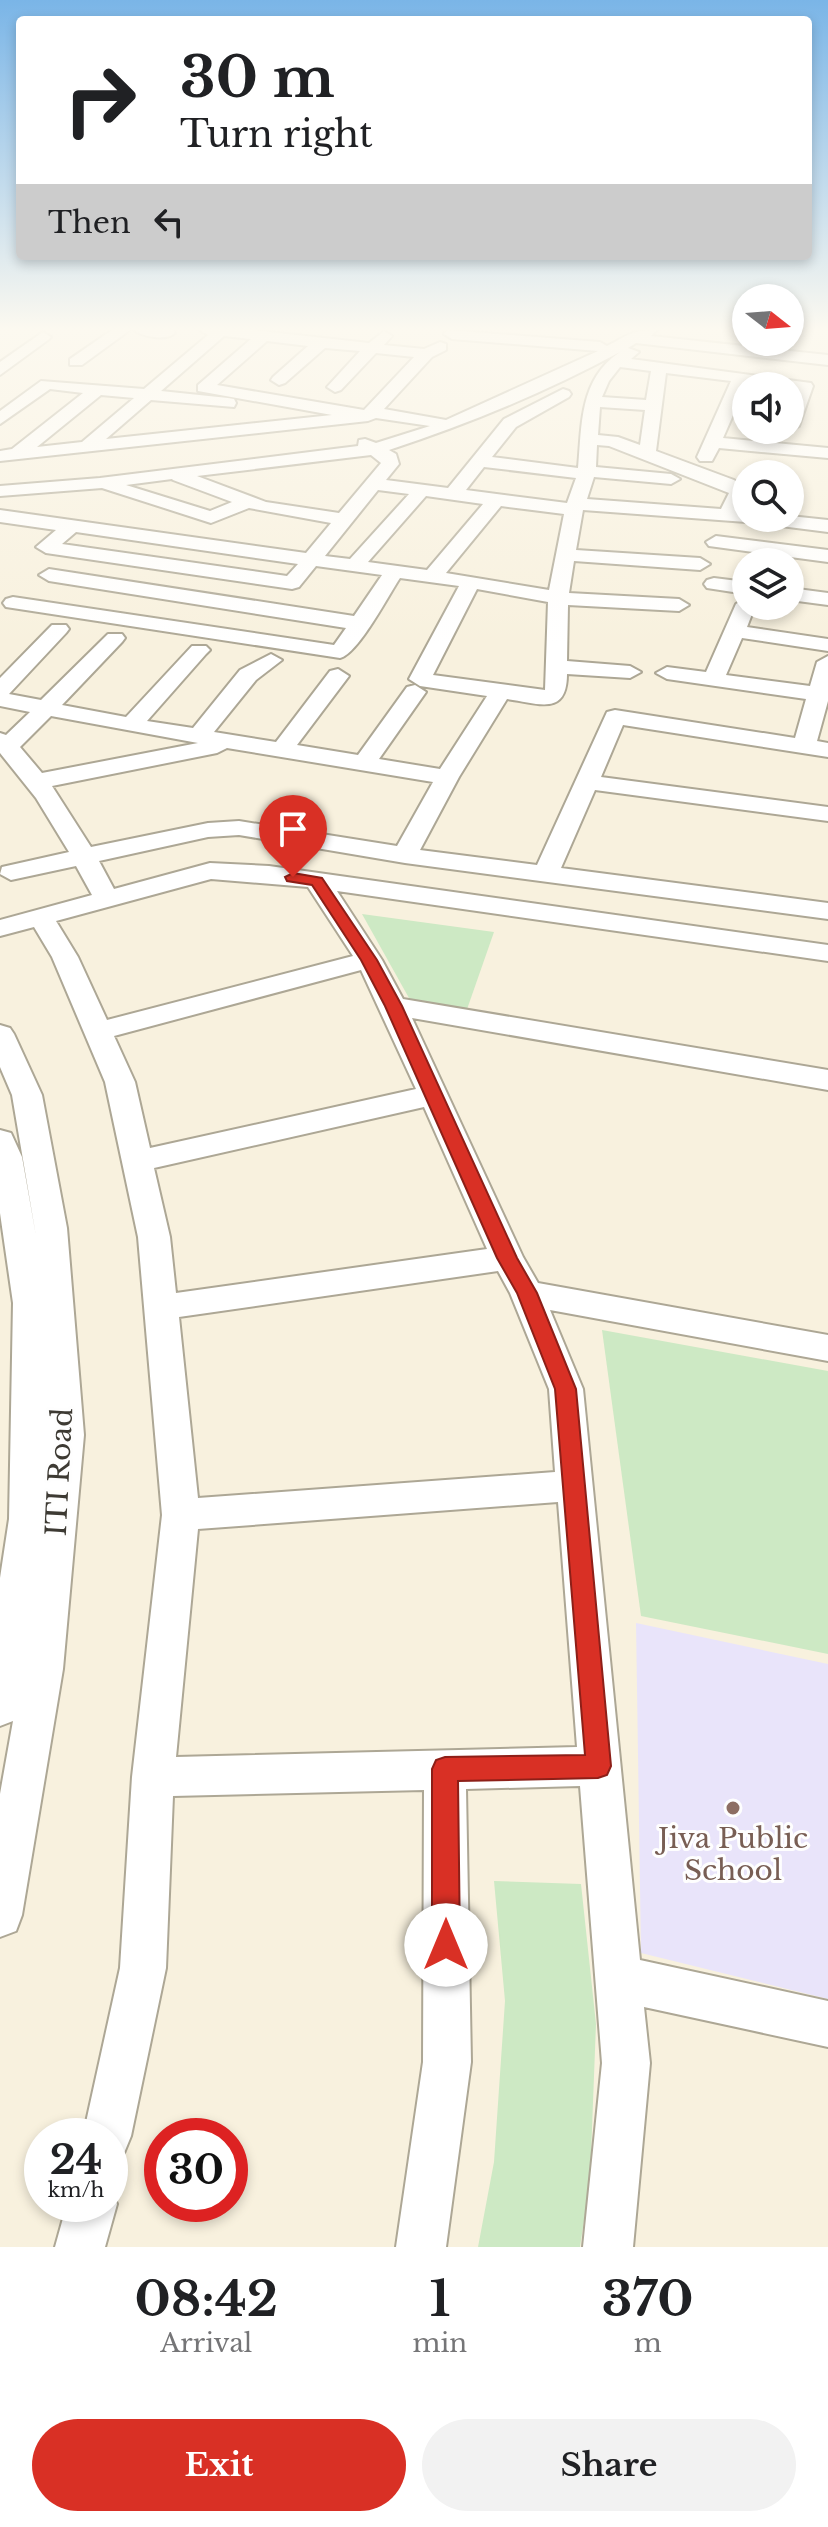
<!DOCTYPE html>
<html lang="en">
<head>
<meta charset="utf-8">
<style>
	:root { --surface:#fff; --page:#f2f2f2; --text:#202124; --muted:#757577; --accent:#d93025 }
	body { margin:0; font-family:"Libre Baskerville",serif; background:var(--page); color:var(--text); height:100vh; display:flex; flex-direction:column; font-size:30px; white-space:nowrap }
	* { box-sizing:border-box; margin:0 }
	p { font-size:26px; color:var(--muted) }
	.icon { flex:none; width:44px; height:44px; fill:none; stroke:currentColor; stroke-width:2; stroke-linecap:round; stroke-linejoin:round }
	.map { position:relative; height:2247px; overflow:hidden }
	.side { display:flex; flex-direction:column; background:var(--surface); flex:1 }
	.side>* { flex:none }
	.banner { position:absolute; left:16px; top:16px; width:796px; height:244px; border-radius:8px; box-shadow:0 4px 12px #0003; background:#fff; color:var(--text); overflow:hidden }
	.needle { width:52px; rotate:107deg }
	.buttons { position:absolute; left:732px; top:284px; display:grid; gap:16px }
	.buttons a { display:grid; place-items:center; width:72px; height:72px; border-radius:50%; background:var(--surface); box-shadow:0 4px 12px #0003; font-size:40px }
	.speed { position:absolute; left:24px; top:2118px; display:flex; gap:16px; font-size:40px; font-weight:700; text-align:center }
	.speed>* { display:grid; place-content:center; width:104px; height:104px; border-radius:50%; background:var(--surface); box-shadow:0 4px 12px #0003; line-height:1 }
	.speed small { font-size:20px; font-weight:400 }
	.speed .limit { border:12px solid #d22; background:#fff; color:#111 }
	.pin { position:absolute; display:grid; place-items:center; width:68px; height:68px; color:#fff; margin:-82px -34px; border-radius:50% 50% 50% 0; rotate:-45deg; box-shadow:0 0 8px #0007 }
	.pin .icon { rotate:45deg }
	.me { position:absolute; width:88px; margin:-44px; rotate:0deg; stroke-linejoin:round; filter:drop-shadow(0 0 6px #0008) }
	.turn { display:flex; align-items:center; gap:28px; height:168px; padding:0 32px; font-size:36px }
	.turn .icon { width:104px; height:104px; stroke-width:2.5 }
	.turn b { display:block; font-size:56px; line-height:68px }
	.then { display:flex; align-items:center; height:76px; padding:0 32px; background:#0003; gap:16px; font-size:30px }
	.eta { display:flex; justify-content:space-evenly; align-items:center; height:136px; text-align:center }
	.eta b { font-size:48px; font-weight:700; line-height:56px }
	.button { display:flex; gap:16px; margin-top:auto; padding:16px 32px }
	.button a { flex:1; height:92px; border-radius:48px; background:var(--accent); color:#fff; font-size:32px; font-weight:700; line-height:92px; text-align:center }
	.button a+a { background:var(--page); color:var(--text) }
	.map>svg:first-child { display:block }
</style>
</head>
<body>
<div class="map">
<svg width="828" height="2247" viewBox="0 0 828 2247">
	<rect width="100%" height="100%" fill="#f8f1de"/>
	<!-- education -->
	<polygon fill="#e9e4fa" points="636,1623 828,1664 828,1999 641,1953"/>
	<!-- green -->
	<g fill="#cde9c4">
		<polygon points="362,914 494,932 465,1015 414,1007"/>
		<polygon points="602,1330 828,1371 828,1654 641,1616"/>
		<polygon points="494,1881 581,1884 596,2024 590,2181 580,2247 478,2247 494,2162 505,2001"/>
	</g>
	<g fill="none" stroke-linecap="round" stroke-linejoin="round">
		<!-- minor casing -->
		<g stroke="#ada795" stroke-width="4">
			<g id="minor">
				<polygon points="112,330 130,330 82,365 70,365 70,359"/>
				<path d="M 134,330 L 173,330 L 175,333 C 166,341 143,337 134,330 Z"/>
				<path d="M 200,330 L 252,330 L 369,343 L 384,331 L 392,336 L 384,345 L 424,349 L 440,342 L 446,344 L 446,350 L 432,357 L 384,409 L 446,420 L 598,351 L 452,339 L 444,334 L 448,330 L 600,342 L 607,346 C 629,335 630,330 657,330 L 651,336 L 828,355 L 828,365 L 636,343 L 628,348 L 639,352 L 631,359 L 811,383 L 813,386 L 799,426 L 790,431 L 786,430 L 790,430 L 790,404 L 795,390 L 790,389 L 790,386 L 747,383 L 723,438 L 828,448 L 828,458 L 719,448 L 712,461 L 700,461 L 697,457 L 731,381 L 666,373 L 656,451 L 734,480 L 746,489 L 739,510 L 746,510 L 746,518 L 754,518 L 746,522 L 583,510 L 576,550 L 700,558 L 710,564 L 700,570 L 574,561 L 569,593 L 679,599 L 689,605 L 679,611 L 568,605 L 567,661 L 630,666 L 641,672 L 630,678 L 567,674 C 567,717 538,703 507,699 L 459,777 L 420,850 L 537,865 L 607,712 L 615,710 L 795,738 L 806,699 L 667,679 L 656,673 L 667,667 L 706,672 L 736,604 L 746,598 L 746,606 L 755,606 L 747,627 L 828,639 L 828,651 L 742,638 L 726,675 L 810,686 L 817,662 L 828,656 L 828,701 L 817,741 L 828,743 L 828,757 L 623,725 L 601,777 L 828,807 L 828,821 L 595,790 L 561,868 L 828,903 L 828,919 L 405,863 L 239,835 L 208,837 L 99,861 L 114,889 L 210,863 L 269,866 L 828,945 L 828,961 L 337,891 L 382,960 L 403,999 L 828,1070 L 828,1090 L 412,1018 L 523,1257 L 538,1283 L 828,1335 L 828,1361 L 550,1310 L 583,1389 L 640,1960 L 828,2001 L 828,2047 L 644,2007 L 650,2063 L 633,2247 L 583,2247 L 602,2063 L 580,1786 L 466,1789 L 471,2062 L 446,2247 L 396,2247 L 423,2062 L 424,1790 L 173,1796 L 166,1968 L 131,2136 L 124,2153 L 110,2159 L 110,2136 L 83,2136 L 120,1968 L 132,1777 L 162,1515 L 138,1237 L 105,1082 L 52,957 L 34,927 L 0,936 L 0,920 L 92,895 L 76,866 L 11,880 L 0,874 L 2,867 L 69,852 L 36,798 L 0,753 L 0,733 L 6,735 L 30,712 L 0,706 L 0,678 L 52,625 L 66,625 L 69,629 L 66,633 L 9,694 L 41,700 L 108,634 L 122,634 L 125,638 L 122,642 L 62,705 L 126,717 L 192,646 L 206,646 L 210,650 L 206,654 L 147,721 L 193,728 L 240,670 L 271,654 L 282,660 L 256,680 L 214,732 L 276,742 L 330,671 L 338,669 L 349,676 L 297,745 L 358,755 L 407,687 L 415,685 L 426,692 L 379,759 L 440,769 L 487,696 L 420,686 L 409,679 L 459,586 L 400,578 C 388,596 358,654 340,658 L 6,607 L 3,603 L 6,599 L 13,597 L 334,645 L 346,628 L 49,581 L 39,575 L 49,569 L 354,616 L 382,575 L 316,566 L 299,587 L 292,589 L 46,553 L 36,547 L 56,530 L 0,522 L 0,510 L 306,553 L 331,523 L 249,508 L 211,523 L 102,488 L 0,496 L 0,486 L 100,478 L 358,446 L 359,440 L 365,439 L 376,443 L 430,426 L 376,418 L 368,421 L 0,461 L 0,451 L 12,449 L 83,393 L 50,389 L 0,424 L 0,411 L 41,381 L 144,389 L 208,335 ZM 224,336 L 251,339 L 198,385 L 198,391 L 332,415 L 106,439 L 151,400 L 234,407 L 236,403 L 234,399 L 228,398 L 161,391 ZM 267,341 L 308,346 L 273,377 L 271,380 L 279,385 L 285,383 L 325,348 L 360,351 L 327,387 L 335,392 L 341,390 L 376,353 L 414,357 L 364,410 L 217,385 ZM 620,352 C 579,379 582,425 578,468 L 492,457 L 516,427 L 569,397 L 571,394 L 569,391 L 563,389 L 504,419 L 448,488 L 386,480 L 399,464 L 396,454 L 389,450 C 469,424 546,392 620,352 ZM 620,367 L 651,371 L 646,400 L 602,397 L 609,381 ZM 101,395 L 134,398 L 82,442 L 37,447 ZM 600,407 L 645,410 L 640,445 L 618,437 L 598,435 ZM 597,445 L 609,446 L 729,493 L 721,509 L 587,499 L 594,477 L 671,484 L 680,479 L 671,474 L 596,467 ZM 371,455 L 381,463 L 339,513 L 266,502 L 197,476 ZM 484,467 L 576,478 L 567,503 L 466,490 ZM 172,479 L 173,480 L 232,502 L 210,511 L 126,485 ZM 378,490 L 409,494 L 350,559 L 325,556 ZM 426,496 L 483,504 L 427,570 L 368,562 ZM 501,506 L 564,514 L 549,590 L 446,573 ZM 76,532 L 298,564 L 287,576 L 62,544 ZM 477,589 L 548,602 L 545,690 L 433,675 ZM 51,716 L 198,743 L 42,773 L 20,747 ZM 227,748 L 433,782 L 397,846 L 239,821 L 208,823 L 91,847 L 52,786 L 217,753 ZM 211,879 L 308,887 L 353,956 L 107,1020 L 78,957 L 56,921 ZM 361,970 L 416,1089 L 150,1148 L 135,1082 L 114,1036 ZM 424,1107 L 487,1249 L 176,1293 L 170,1237 L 154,1168 ZM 498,1271 L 510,1293 L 549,1389 L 555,1472 L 198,1498 L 179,1317 ZM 558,1502 L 577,1747 L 176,1757 L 198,1529 Z"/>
				<polygon points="43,332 51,337 48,340 0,375 0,362"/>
				<polygon points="790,516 828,520 828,532 765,524 756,518 790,518"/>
				<polygon points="716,536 828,550 828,562 709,546 706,542"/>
				<polygon points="714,578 746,582 746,594 707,588 704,584 707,580"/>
				<polygon points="790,588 828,593 828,605 790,600"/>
				<polygon points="0,1025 10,1028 14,1034 42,1095 67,1228 84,1435 63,1669 22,1915 16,1931 0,1937 0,1794 13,1721 0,1726 0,1578 9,1519 13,1303 0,1213 0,1130 11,1133 22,1157 36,1236 12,1095 0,1067"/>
				<polygon points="110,2187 117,2204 105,2247 55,2247 67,2204 110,2204"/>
			</g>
		</g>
		<!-- minor -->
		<use href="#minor" fill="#fff" fill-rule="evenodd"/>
	</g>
	<!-- sky -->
	<linearGradient id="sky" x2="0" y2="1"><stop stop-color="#7ab5e7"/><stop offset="0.51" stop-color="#fcf9f0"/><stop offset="1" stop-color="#fcf9f0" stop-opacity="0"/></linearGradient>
	<rect width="828" height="645" fill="url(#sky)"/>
	<!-- route -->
	<polygon fill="#d93025" stroke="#8d1f18" stroke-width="2" points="293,873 322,878 377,960 402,1006 517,1258 537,1293 576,1389 611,1766 607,1775 598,1778 458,1781 460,1945 456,1954 446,1958 436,1954 432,1945 432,1769 436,1760 445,1757 585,1755 555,1389 517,1293 497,1258 385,1006 361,960 312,885 287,881 285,877"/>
	<!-- markers -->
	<circle fill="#8d6e63" stroke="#fefefe" stroke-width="3" cx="733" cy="1808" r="8"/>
	<g text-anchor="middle" stroke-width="6" stroke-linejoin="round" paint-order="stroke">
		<!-- near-street labels -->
		<g font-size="28" fill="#3d3a33" stroke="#fefefe">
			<text transform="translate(59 1472) rotate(-87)" y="10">ITI Road</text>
		</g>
		<!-- near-education labels -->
		<g font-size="28" fill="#785e54" stroke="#fefefe">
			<text x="733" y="1848">Jiva Public<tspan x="733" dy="32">School</tspan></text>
		</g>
	</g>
</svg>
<div class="buttons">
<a><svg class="needle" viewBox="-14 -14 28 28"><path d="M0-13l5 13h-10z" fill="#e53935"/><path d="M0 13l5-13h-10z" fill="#757577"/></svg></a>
<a><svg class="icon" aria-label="sound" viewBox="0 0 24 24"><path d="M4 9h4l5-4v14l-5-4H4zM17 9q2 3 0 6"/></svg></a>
<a><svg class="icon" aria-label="search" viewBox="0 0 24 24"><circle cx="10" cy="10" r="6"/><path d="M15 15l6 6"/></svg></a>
<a><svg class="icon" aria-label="layers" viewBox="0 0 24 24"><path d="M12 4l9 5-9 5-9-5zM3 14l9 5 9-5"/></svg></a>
</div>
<div class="speed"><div>24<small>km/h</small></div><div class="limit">30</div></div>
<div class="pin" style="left:293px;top:877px;background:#d93025"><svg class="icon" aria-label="arrive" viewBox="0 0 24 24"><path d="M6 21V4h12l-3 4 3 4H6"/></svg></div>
<svg class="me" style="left:446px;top:1945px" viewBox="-20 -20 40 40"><circle r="19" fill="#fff"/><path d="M0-13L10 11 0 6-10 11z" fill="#d93025"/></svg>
<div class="banner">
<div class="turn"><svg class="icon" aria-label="right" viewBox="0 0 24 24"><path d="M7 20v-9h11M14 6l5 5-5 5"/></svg><div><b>30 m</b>Turn right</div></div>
<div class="then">Then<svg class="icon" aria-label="left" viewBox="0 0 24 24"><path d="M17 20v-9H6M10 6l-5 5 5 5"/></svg></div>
</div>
</div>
<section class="side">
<div class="eta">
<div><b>08:42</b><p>Arrival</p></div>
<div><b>1</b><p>min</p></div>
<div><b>370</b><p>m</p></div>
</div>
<div class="button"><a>Exit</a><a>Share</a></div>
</section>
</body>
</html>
